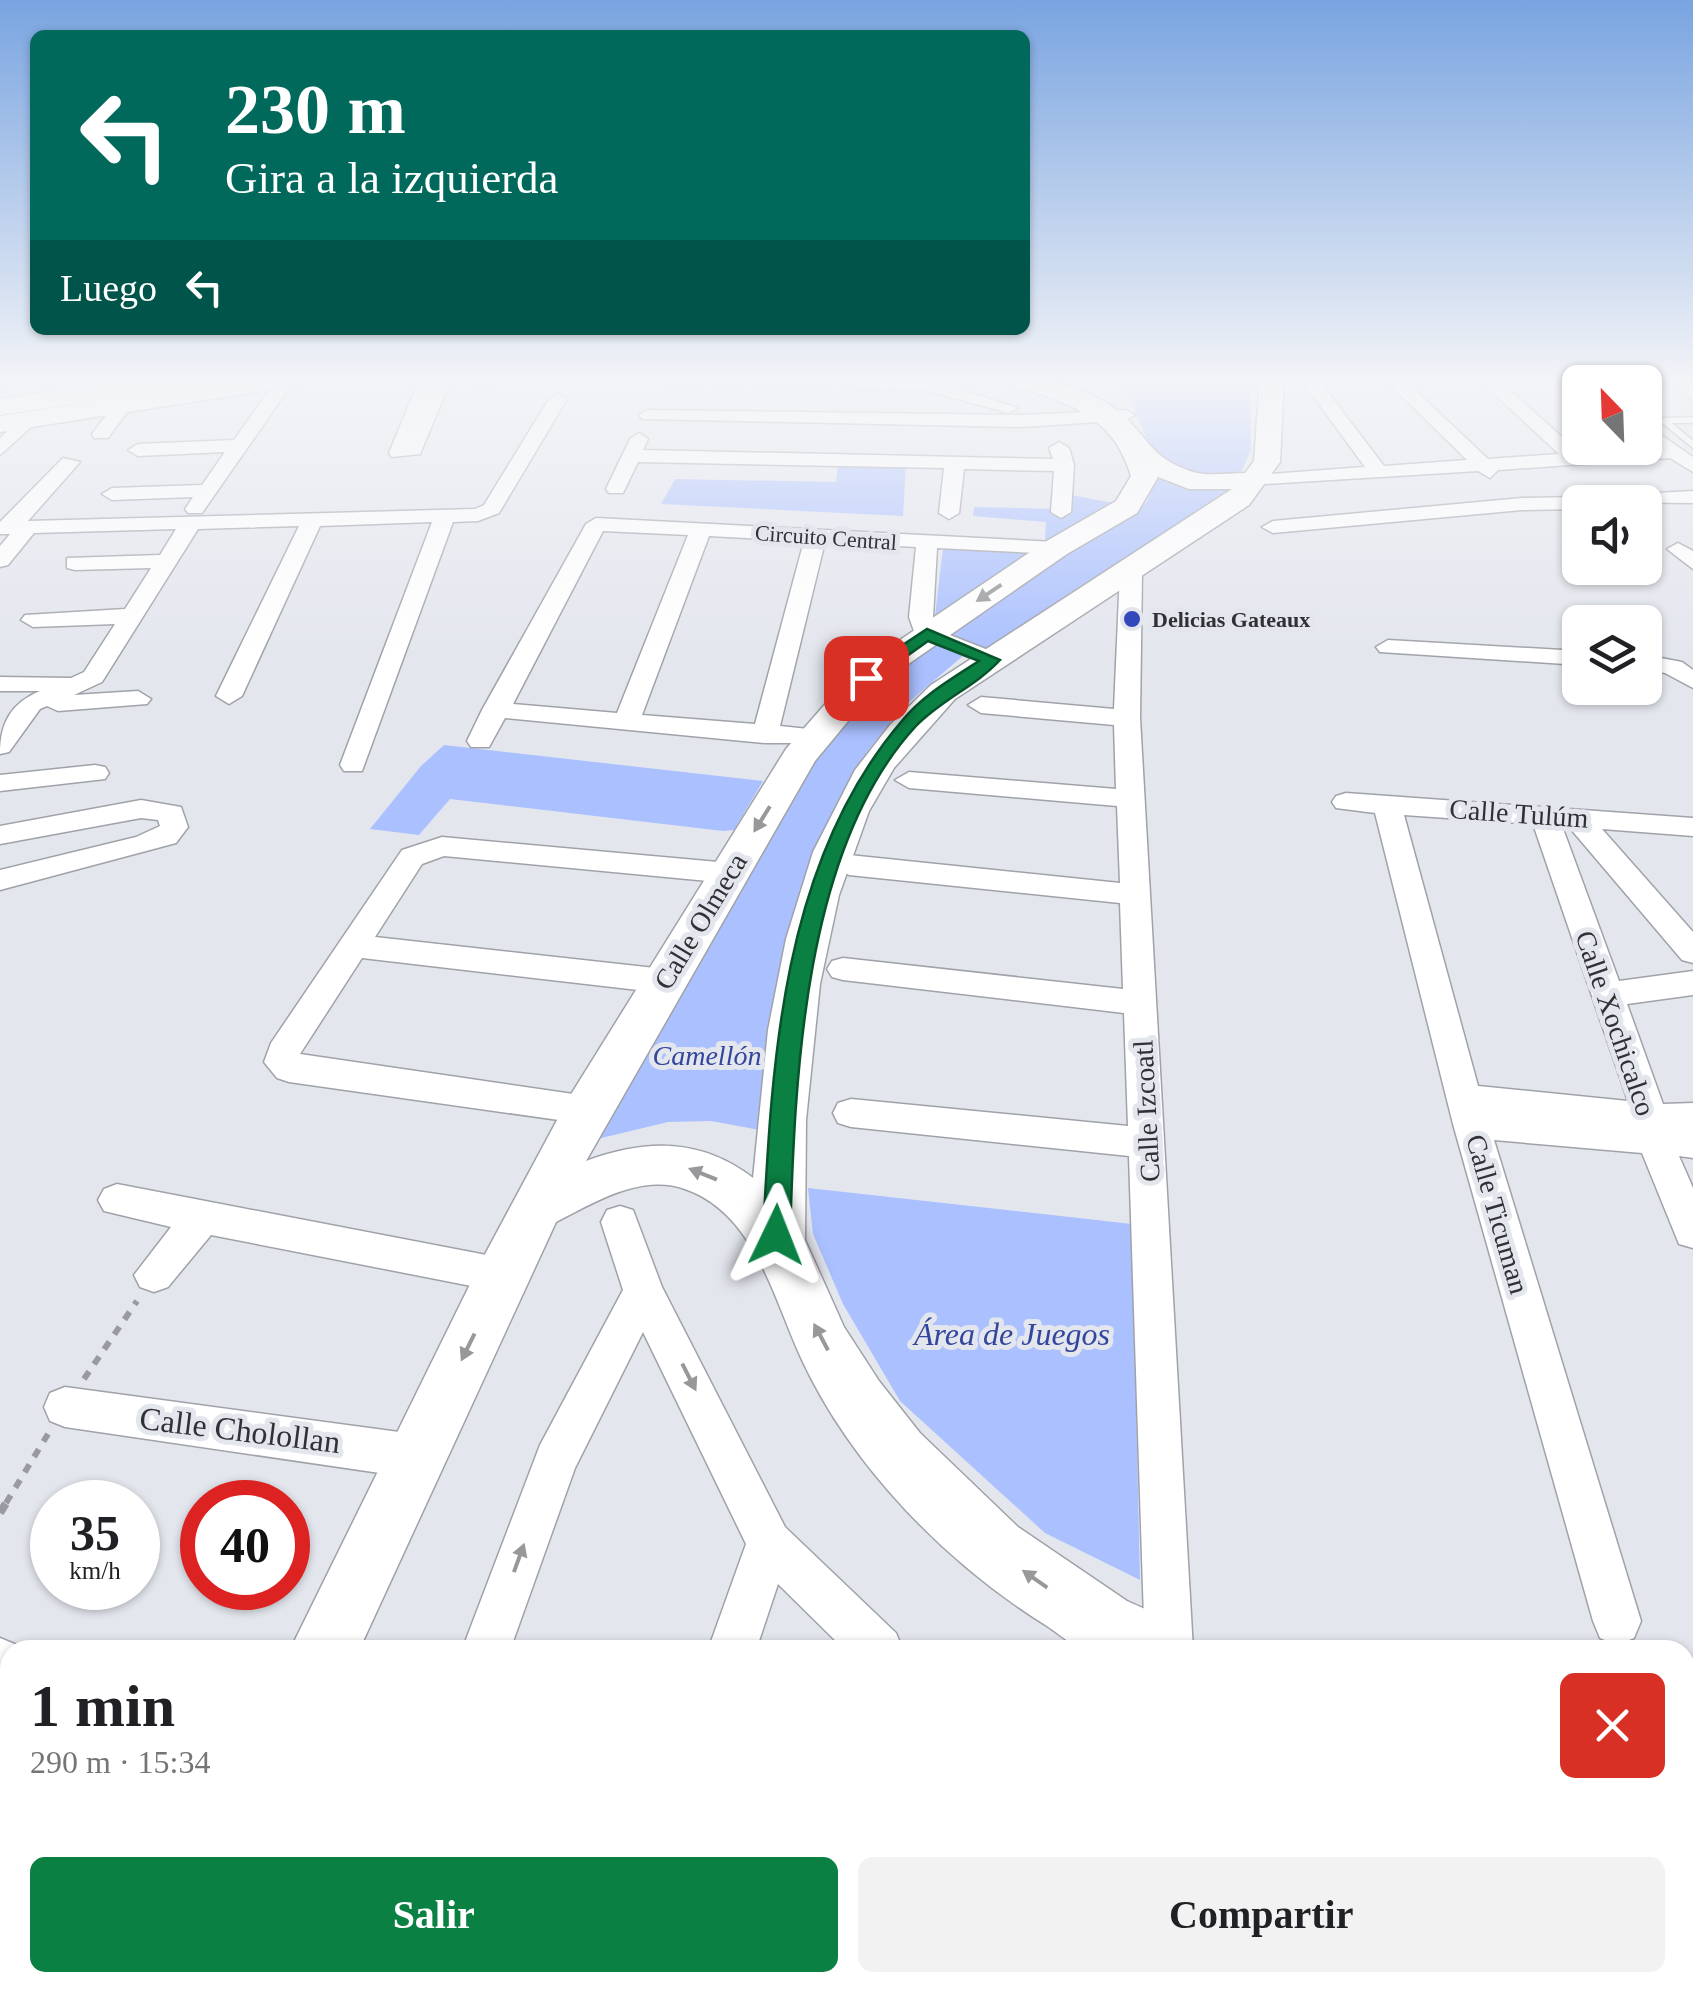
<!DOCTYPE html>
<html lang="es">
<head>
<meta charset="utf-8">
<style>
	:root { --surface:#fff; --page:#f2f2f2; --text:#202124; --muted:#757577; --accent:#0b8043 }
	body { margin:0; font-family:"Times New Roman",serif; background:var(--page); color:var(--text); height:100vh; display:flex; flex-direction:column; font-size:38px; white-space:nowrap }
	* { box-sizing:border-box; margin:0 }
	p { font-size:32px; color:var(--muted) }
	.icon { flex:none; width:55px; height:55px; fill:none; stroke:currentColor; stroke-width:2; stroke-linecap:round; stroke-linejoin:round }
	.map { position:relative; flex:1; overflow:hidden }
	.details { position:absolute; left:0px; top:1640px; width:1695px; height:352px; display:flex; flex-direction:column; background:var(--surface); border-radius:30px 30px 0 0; box-shadow:0 2px 8px #0004 }
	.details>* { flex:none }
	.hud { position:absolute; left:30px; top:30px; width:1000px; height:305px; border-radius:15px; box-shadow:0 2px 8px #0004; background:#00695c; color:#fff; overflow:hidden }
	.needle { width:65px; rotate:337deg }
	.tools { position:absolute; left:1562px; top:365px; display:grid; gap:20px }
	.tools a { display:grid; place-items:center; width:100px; height:100px; border-radius:15px; background:var(--surface); box-shadow:0 2px 8px #0004; font-size:50px }
	.speed { position:absolute; left:30px; top:1480px; display:flex; gap:20px; font-size:50px; font-weight:700; text-align:center }
	.speed>* { display:grid; place-content:center; width:130px; height:130px; border-radius:50%; background:var(--surface); box-shadow:0 2px 8px #0004; line-height:1 }
	.speed small { font-size:25px; font-weight:400 }
	.speed .limit { border:15px solid #d22; background:#fff; color:#111 }
	.pin { position:absolute; display:grid; place-items:center; width:85px; height:85px; color:#fff; margin:-42px; border-radius:20px; box-shadow:0 5px 15px #0006 }
	.me { position:absolute; width:110px; margin:-55px; rotate:2deg; stroke-linejoin:round; filter:drop-shadow(0 0 8px #0008) }
	.turn { display:flex; align-items:center; gap:35px; height:210px; padding:0 30px; font-size:45px }
	.turn .icon { width:130px; height:130px; stroke-width:2.5 }
	.turn b { display:block; font-size:70px; line-height:85px }
	.then { display:flex; align-items:center; height:95px; padding:0 30px; background:#0003; gap:20px; font-size:38px }
	.round { display:grid; place-items:center; flex:none; width:105px; height:105px; border-radius:15px; background:var(--page) }
	.headline { display:flex; align-items:center; justify-content:space-between; height:170px; padding:0 30px }
	h1 { font-size:60px; font-weight:600; line-height:75px }
	.button { display:flex; gap:20px; margin-top:auto; padding:20px 30px }
	.button a { flex:1; height:115px; border-radius:15px; background:var(--accent); color:#fff; font-size:40px; font-weight:600; line-height:115px; text-align:center }
	.button a+a { background:var(--page); color:var(--text) }
	.map>svg:first-child { display:block }
</style>
</head>
<body>
<div class="map">
<svg width="1693" height="1992" viewBox="0 0 1693 1992">
	<rect width="100%" height="100%" fill="#e4e6ee"/>
	<!-- green -->
	<g fill="#aac0ff">
		<polygon points="1127,378 1250,378 1251,450 1239,477 1180,476 1149,445 1124,384"/>
		<polygon points="838,464 906,465 903,516 661,504 675,479 836,482"/>
		<polygon points="1156,476 1195,489 1229,489 1229,495 1173,535 989,647 978,651 943,637 1013,583 1147,502"/>
		<polygon points="1061,493 1118,504 1050,541 1045,541 1046,522 973,516 974,507 1056,509"/>
		<polygon points="943,548 1029,552 1031,554 935,616"/>
		<polygon points="927,639 965,654 901,709 867,752 834,810 798,920 765,1131 711,1121 668,1122 589,1141 782,800 876,673"/>
		<polygon points="444,745 763,781 734,830 723,831 450,799 419,835 370,829 421,766"/>
		<polygon points="808,1188 1132,1224 1140,1580 1045,1533 900,1401 843,1304 813,1234"/>
		<polygon points="1291,1983 1464,1983 1453,1992 1290,1992"/>
	</g>
	<g fill="none" stroke-linecap="round" stroke-linejoin="round">
		<!-- lane casing -->
		<g stroke="#a0a2a9" stroke-width="3">
			<g id="lane">
				<path d="M 473,378 L 499,380 L 503,382 C 496,386 479,387 472,383 Z"/>
				<polygon points="1693,417 1693,423 1672,423 1693,441 1693,448 1660,421 1664,418"/>
			</g>
		</g>
		<!-- street casing -->
		<g stroke="#a0a2a9" stroke-width="3">
			<g id="street">
				<polygon points="278,378 294,381 202,513 188,513 185,509 193,497 112,500 102,494 112,488 202,485 225,452 138,456 128,450 138,444 234,440"/>
				<polygon points="420,378 452,378 420,454 392,457 389,453"/>
				<polygon points="924,378 1018,408 1009,413 921,389 669,384 660,379"/>
				<polygon points="1300,378 1317,378 1384,466 1467,460 1383,378 1402,378 1488,459 1559,454 1477,378 1496,378 1580,453 1656,447 1645,439 1645,424 1693,457 1693,472 1670,458 1498,470 1490,478 1478,471 1248,485 1245,481 1255,475 1365,467"/>
				<polygon points="1570,378 1590,378 1593,382 1580,382 1580,386"/>
				<polygon points="1669,378 1687,378 1693,385 1693,400"/>
				<path d="M 558,394 L 567,399 L 499,513 L 478,521 L 453,522 L 362,771 L 344,771 L 340,765 L 432,522 L 320,526 L 242,696 L 229,704 L 216,696 L 299,526 L 198,529 L 102,682 L 74,695 L 138,691 L 151,699 L 147,704 L 58,711 L 47,706 L 40,709 L 9,752 L 0,754 C 0,723 11,703 40,691 L 0,691 L 0,677 L 71,678 L 84,672 L 115,624 L 33,627 L 21,620 L 25,615 L 125,609 L 151,568 L 75,570 L 67,568 L 67,558 L 160,555 L 176,529 L 34,533 L 8,565 L 0,567 L 0,546 L 10,534 L 0,534 L 0,522 L 63,458 L 80,462 L 28,521 L 475,509 L 484,505 L 549,399 Z"/>
				<polygon points="117,401 132,405 108,438 94,438 92,434"/>
				<polygon points="648,410 1023,415 1126,410 1135,415 1126,420 1023,427 642,419 639,415"/>
				<polygon points="23,416 39,420 0,455 0,438"/>
				<polygon points="639,433 648,439 643,450 1053,459 1049,448 1059,442 1069,448 1074,465 1071,512 1061,518 1051,512 1054,471 964,469 959,513 949,519 939,513 944,468 638,462 623,493 609,493 606,489 630,439"/>
				<polygon points="1693,491 1693,503 1591,502 1601,496"/>
				<polygon points="1522,498 1580,497 1590,502 1580,502 1580,509 1522,510 1273,533 1262,527 1273,521"/>
				<path d="M 596,518 L 1056,542 L 1067,548 L 1056,554 L 937,548 L 933,617 L 937,630 L 1001,655 L 1004,660 L 992,667 L 915,634 L 909,617 L 916,547 L 825,542 L 780,726 L 827,731 L 831,737 L 827,743 L 765,743 L 505,718 L 489,747 L 471,747 L 467,741 L 482,710 L 586,524 ZM 603,531 L 688,535 L 617,713 L 513,704 ZM 709,536 L 804,541 L 755,724 L 642,715 Z"/>
				<polygon points="1678,543 1693,551 1693,569 1667,549"/>
				<polygon points="1131,565 1142,572 1140,718 1193,1650 1145,1650 1129,1156 851,1127 838,1123 833,1113 838,1103 851,1099 1128,1126 1124,1013 843,980 832,977 827,969 832,961 843,958 1123,989 1120,903 849,875 834,865 849,855 1120,883 1117,806 909,788 895,780 909,772 1116,789 1114,725 981,713 968,705 981,697 1114,709 1120,572"/>
				<polygon points="1388,640 1580,651 1580,665 1380,652 1376,647"/>
				<polygon points="1645,655 1682,662 1693,670 1693,688 1665,673 1645,669"/>
				<polygon points="95,765 105,767 109,773 105,779 0,791 0,775"/>
				<path d="M 1346,793 L 1693,818 L 1693,836 L 1602,829 L 1693,932 L 1693,963 L 1682,960 L 1569,827 L 1562,826 L 1619,981 L 1693,971 L 1693,995 L 1627,1004 L 1663,1104 L 1693,1103 L 1693,1158 L 1679,1156 L 1693,1188 L 1693,1248 L 1679,1244 L 1642,1153 L 1494,1140 L 1641,1621 L 1634,1638 L 1617,1645 L 1600,1638 L 1593,1621 L 1453,1124 L 1375,813 L 1336,808 L 1332,802 L 1336,796 ZM 1404,815 L 1533,824 L 1628,1101 L 1478,1086 Z"/>
				<polygon points="141,800 181,807 188,827 176,843 0,890 0,870 136,837 160,826 158,820 141,818 0,844 0,826"/>
				<polygon points="442,837 729,863 744,873 729,883 444,856 422,864 375,937 664,969 675,973 680,981 675,989 664,993 362,958 300,1054 587,1096 599,1100 605,1110 599,1120 587,1124 289,1082 277,1078 264,1062 271,1043 402,850"/>
				<polygon points="117,1184 502,1258 516,1263 522,1275 516,1287 502,1292 211,1235 168,1287 154,1292 140,1287 134,1275 171,1227 104,1211 98,1200 104,1189"/>
				<polygon points="620,1206 633,1210 662,1287 785,1527 896,1633 903,1650 845,1650 778,1584 756,1650 708,1650 746,1544 643,1332 575,1468 510,1650 462,1650 540,1445 623,1290 601,1222 607,1210"/>
				<polygon points="65,1387 414,1434 429,1441 436,1456 429,1471 414,1478 65,1427 50,1421 44,1407 50,1393"/>
				<polygon points="0,1638 29,1650 10,1650 10,1688 0,1686"/>
				<polygon points="0,1909 10,1910 10,1966 0,1965"/>
				<polygon points="352,1982 408,1982 406,1992 350,1992"/>
				<polygon points="636,1982 692,1982 691,1992 635,1992"/>
				<polygon points="1040,1982 1145,1982 1149,1992 1038,1992"/>
			</g>
		</g>
		<!-- secondary casing -->
		<g stroke="#a0a2a9" stroke-width="3">
			<g id="secondary">
				<polygon points="0,378 19,378 0,386"/>
				<polygon points="249,378 312,378 300,385 0,432 0,416"/>
				<path d="M 1000,378 C 1043,378 1092,386 1125,417 C 1152,443 1151,457 1190,471 C 1205,477 1228,473 1245,473 L 1254,461 L 1260,378 L 1284,378 L 1280,462 L 1249,505 L 955,699 L 894,768 L 869,811 L 839,895 L 820,984 L 806,1120 L 805,1240 L 844,1327 L 879,1381 L 920,1433 L 1018,1527 L 1127,1601 L 1183,1626 L 1193,1650 C 1160,1650 1117,1657 1086,1650 C 1073,1647 1058,1633 1047,1626 C 947,1564 852,1467 802,1360 C 774,1300 755,1213 685,1189 C 641,1173 593,1203 556,1222 L 359,1650 L 290,1650 L 483,1258 L 570,1096 L 786,749 L 854,671 L 1045,542 L 1116,501 L 1131,476 C 1116,426 1084,408 1036,393 C 1024,389 1009,387 1000,378 ZM 1158,477 L 1189,489 L 1232,489 L 931,685 L 890,725 L 855,770 L 813,852 L 786,939 L 768,1030 L 753,1178 C 701,1138 646,1139 586,1161 L 815,761 L 878,685 L 1067,554 L 1137,513 Z"/>
				<rect x="1685" y="1661" width="8" height="68"/>
				<polygon points="1685,1771 1693,1774 1693,1915 1685,1918"/>
				<polygon points="164,1982 242,1982 239,1992 161,1992"/>
				<rect x="1219" y="1982" width="78" height="10"/>
				<polygon points="1475,1982 1563,1982 1559,1992 1471,1992"/>
			</g>
		</g>
		<!-- primary casing -->
		<g stroke="#a0a2a9" stroke-width="2">
			<polygon id="primary" points="141,378 297,378 298,381 285,389 196,387 0,415 0,399"/>
		</g>
		<!-- path-far1 -->
		<g stroke="#989aa0" stroke-width="6" stroke-dasharray="9 9" stroke-linecap="butt">
			<polyline points="84,1379 137,1301"/>
			<polyline points="6,1503 48,1434"/>
		</g>
		<!-- path -->
		<polyline stroke="#989aa0" stroke-width="8" stroke-dasharray="11 11" stroke-linecap="butt" points="0,1513 8,1500"/>
		<!-- lane -->
		<use href="#lane" fill="#fff" fill-rule="evenodd"/>
		<!-- street -->
		<use href="#street" fill="#fff" fill-rule="evenodd"/>
		<!-- secondary -->
		<use href="#secondary" fill="#fff" fill-rule="evenodd"/>
		<!-- primary -->
		<use href="#primary" fill="#fff" fill-rule="evenodd"/>
	</g>
	<!-- one-way arrows -->
	<defs><path id="oneway-solid" d="M-6-.8H1V-3.2L6.5 0L1 3.2V.8H-6Z" transform="scale(2.5)"/></defs>
	<g fill="#98989a">
		<use href="#oneway-solid" transform="translate(989 593) rotate(146)"/>
		<use href="#oneway-solid" transform="translate(762 819) rotate(122)"/>
		<use href="#oneway-solid" transform="translate(703 1174) rotate(-158)"/>
		<use href="#oneway-solid" transform="translate(821 1337) rotate(-118)"/>
		<use href="#oneway-solid" transform="translate(468 1347) rotate(116)"/>
		<use href="#oneway-solid" transform="translate(689 1377) rotate(63)"/>
		<use href="#oneway-solid" transform="translate(519 1558) rotate(-70)"/>
		<use href="#oneway-solid" transform="translate(1035 1579) rotate(-145)"/>
	</g>
	<!-- sky -->
	<linearGradient id="sky" x2="0" y2="1"><stop stop-color="#79a4e0"/><stop offset="0.58" stop-color="#f3f4f7"/><stop offset="1" stop-color="#f3f4f7" stop-opacity="0"/></linearGradient>
	<rect width="1693" height="657" fill="url(#sky)"/>
	<!-- route -->
	<path fill="#0b8043" stroke="#07532c" stroke-width="2.5" d="M 927,629 L 1000,660 C 976,686 941,700 916,726 C 803,848 795,1078 790,1235 L 786,1243 L 767,1243 L 763,1235 C 772,1060 782,862 901,722 C 922,696 951,679 979,661 L 928,641 L 872,681 L 859,681 L 859,674 Z"/>
	<!-- markers -->
	<circle fill="#3348ba" stroke="#e4e6ee" stroke-width="4" cx="1132" cy="619" r="10"/>
	<g text-anchor="middle" stroke-width="10" stroke-linejoin="round" paint-order="stroke">
		<!-- far-street labels -->
		<g font-size="22" fill="#303134" stroke="#e4e6ee">
			<text transform="translate(826 537) rotate(4)" y="8">Circuito Central</text>
		</g>
		<!-- far-poi labels -->
		<g font-size="22" font-weight="bold" fill="#303134" stroke="#e4e6ee" text-anchor="start">
			<text x="1152" y="627">Delicias Gateaux</text>
		</g>
		<!-- street labels -->
		<g font-size="28" fill="#303134" stroke="#e4e6ee">
			<text transform="translate(1519 813) rotate(4)" y="10">Calle Tulúm</text>
			<text transform="translate(700 921) rotate(-59)" y="10">Calle Olmeca</text>
			<text transform="translate(1616 1023) rotate(71)" y="10">Calle Xochicalco</text>
			<text transform="translate(1146 1111) rotate(-93)" y="10">Calle Izcoatl</text>
			<text transform="translate(1498 1214) rotate(74)" y="10">Calle Ticuman</text>
		</g>
		<!-- park labels -->
		<g font-size="28" font-style="italic" fill="#32469d" stroke="#e4e6ee">
			<text x="707" y="1065">Camellón</text>
		</g>
		<!-- near-park labels -->
		<g font-size="32" font-style="italic" fill="#32469d" stroke="#e4e6ee">
			<text x="1012" y="1345">Área de Juegos</text>
		</g>
		<!-- near-street labels -->
		<g font-size="32" fill="#303134" stroke="#e4e6ee">
			<text transform="translate(240 1430) rotate(7)" y="11">Calle Cholollan</text>
		</g>
	</g>
</svg>
<div class="tools">
<a><svg class="needle" viewBox="-14 -14 28 28"><path d="M0-13l5 13h-10z" fill="#e53935"/><path d="M0 13l5-13h-10z" fill="#757577"/></svg></a>
<a><svg class="icon" aria-label="sound" viewBox="0 0 24 24"><path d="M4 9h4l5-4v14l-5-4H4zM17 9q2 3 0 6"/></svg></a>
<a><svg class="icon" aria-label="layers" viewBox="0 0 24 24"><path d="M12 4l9 5-9 5-9-5zM3 14l9 5 9-5"/></svg></a>
</div>
<div class="speed"><div>35<small>km/h</small></div><div class="limit">40</div></div>
<div class="pin" style="left:866px;top:678px;background:#d93025"><svg class="icon" aria-label="arrive" viewBox="0 0 24 24"><path d="M6 21V4h12l-3 4 3 4H6"/></svg></div>
<svg class="me" style="left:776px;top:1235px" viewBox="-20 -20 40 40"><path d="M0-17L14 15 0 8-14 15z" fill="#0b8043" stroke="#fff" stroke-width="4"/></svg>
<div class="hud">
<div class="turn"><svg class="icon" aria-label="left" viewBox="0 0 24 24"><path d="M17 20v-9H6M10 6l-5 5 5 5"/></svg><div><b>230 m</b>Gira a la izquierda</div></div>
<div class="then">Luego<svg class="icon" aria-label="left" viewBox="0 0 24 24"><path d="M17 20v-9H6M10 6l-5 5 5 5"/></svg></div>
</div>
<section class="details">
<div class="headline"><div><h1>1 min</h1><p>290 m · 15:34</p></div><a class="round" style="background:#d93025;color:#fff"><svg class="icon" aria-label="close" viewBox="0 0 24 24"><path d="M6 6l12 12M18 6L6 18"/></svg></a></div>
<div class="button"><a>Salir</a><a>Compartir</a></div>
</section>
</div>
</body>
</html>
